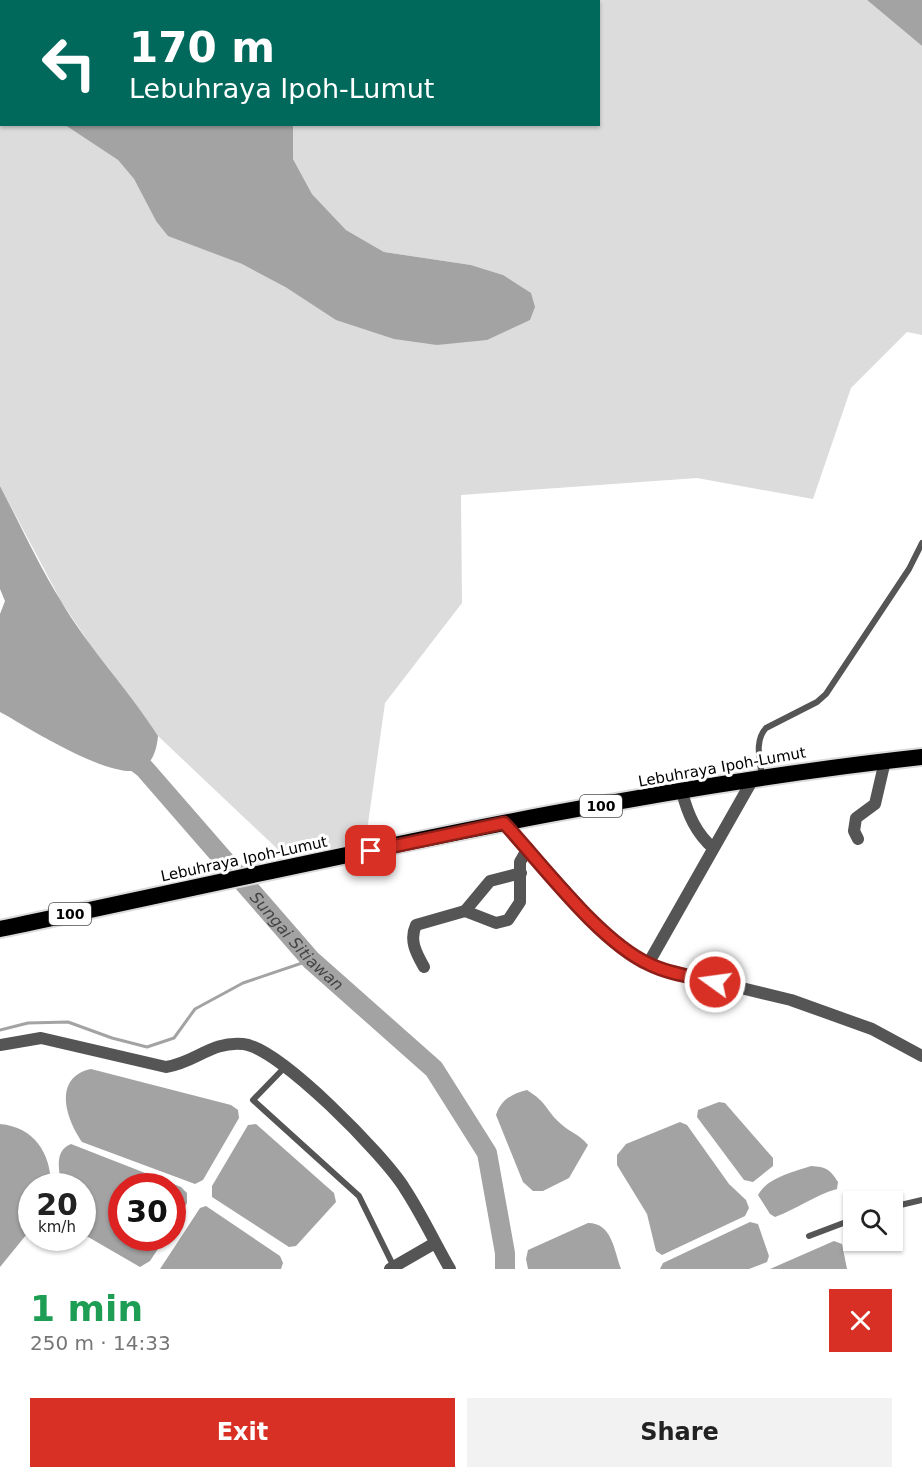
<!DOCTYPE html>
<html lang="en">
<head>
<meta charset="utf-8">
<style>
	:root { --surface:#fff; --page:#f2f2f2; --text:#222; --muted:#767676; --accent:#d93025 }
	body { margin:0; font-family:"DejaVu Sans",sans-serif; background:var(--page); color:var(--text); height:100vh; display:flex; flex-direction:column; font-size:22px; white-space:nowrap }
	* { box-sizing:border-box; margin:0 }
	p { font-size:20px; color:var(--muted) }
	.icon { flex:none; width:33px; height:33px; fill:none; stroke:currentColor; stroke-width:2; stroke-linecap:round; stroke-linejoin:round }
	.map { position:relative; height:1269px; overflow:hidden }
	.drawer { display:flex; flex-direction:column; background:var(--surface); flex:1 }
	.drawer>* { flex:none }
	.guide { position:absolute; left:0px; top:0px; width:600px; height:126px; box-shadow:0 2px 4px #0004; background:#00695c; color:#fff; overflow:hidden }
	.tools { position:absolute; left:843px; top:1191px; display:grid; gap:12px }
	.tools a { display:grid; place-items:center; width:60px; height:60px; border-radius:0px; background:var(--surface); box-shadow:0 2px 4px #0004; font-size:30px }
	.speed { position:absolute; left:18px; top:1173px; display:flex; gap:12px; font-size:30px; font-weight:700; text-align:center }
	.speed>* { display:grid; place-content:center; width:78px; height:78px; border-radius:50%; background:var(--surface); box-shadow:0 2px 4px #0004; line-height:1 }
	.speed small { font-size:15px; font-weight:400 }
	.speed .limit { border:9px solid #d22; background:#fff; color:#111 }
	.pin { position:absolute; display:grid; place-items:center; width:51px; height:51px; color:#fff; margin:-26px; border-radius:12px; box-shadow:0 3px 9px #0006 }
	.me { position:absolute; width:66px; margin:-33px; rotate:284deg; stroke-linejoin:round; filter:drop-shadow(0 0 4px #0008) }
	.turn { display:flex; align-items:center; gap:21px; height:126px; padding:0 30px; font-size:27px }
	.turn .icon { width:78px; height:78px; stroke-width:2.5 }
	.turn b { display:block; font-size:42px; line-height:51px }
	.round { display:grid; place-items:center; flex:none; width:63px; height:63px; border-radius:0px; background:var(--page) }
	.summary { display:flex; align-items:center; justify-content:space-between; height:102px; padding:0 30px }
	h1 { font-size:36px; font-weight:600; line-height:45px; color:#1e9e55 }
	.cta { display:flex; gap:12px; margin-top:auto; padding:12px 30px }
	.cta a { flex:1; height:69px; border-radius:0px; background:var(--accent); color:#fff; font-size:24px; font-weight:600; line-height:69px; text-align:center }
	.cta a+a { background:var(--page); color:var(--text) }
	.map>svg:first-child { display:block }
</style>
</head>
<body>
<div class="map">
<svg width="922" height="1269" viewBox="0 0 922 1269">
	<rect width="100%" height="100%" fill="#fff"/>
	<!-- green -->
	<polygon fill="#dcdcdc" points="415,0 867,0 922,46 922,335 907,332 851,388 813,499 697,478 461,495 462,603 385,703 365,845 288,859 158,736 97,655 61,601 0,486 0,24 2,124 65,125 118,160 134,179 156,221 214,253 242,264 287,288 503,275 471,265 384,252 346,230 312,194 293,159 293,125 598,124 598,2 412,1"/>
	<!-- water -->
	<g fill="#a3a3a3">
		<polygon points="0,0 415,0 2,2 1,24"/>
		<polygon points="867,0 922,0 922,46"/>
		<polygon points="65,125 293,125 293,159 312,194 346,230 384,252 471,265 503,275 531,293 535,307 530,320 487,340 437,345 394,339 336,320 287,288 242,264 168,236 156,221 134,179 118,160"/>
		<path d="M 0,486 C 20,524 38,564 61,601 C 89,649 128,689 158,736 C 157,747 154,761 143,768 C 117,785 26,726 0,712 L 0,614 L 5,601 L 0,589 Z"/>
		<path d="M 91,1069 L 231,1105 L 238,1110 L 239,1118 L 203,1180 L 195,1184 L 82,1142 C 65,1118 53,1077 91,1069 Z"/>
		<path d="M 527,1090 C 548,1103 546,1111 561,1124 C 571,1133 578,1133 588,1145 L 569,1178 L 543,1191 L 533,1191 L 523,1182 L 496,1115 C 501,1100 511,1094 527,1090 Z"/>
		<polygon points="719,1102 725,1103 773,1158 773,1166 753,1182 744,1180 697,1117 698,1110"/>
		<polygon points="680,1122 687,1125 729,1184 746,1200 749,1208 745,1216 662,1255 656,1251 647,1214 617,1165 617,1155 626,1144"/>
		<path d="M 0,1124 C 34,1127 51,1153 51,1186 L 32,1186 L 31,1229 L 0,1267 Z"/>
		<polygon points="256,1124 334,1193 336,1202 296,1246 289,1247 212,1197 212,1186 248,1125"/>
		<path d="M 71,1144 L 181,1187 L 187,1193 L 187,1203 L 173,1225 L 172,1186 L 122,1186 L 122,1238 L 165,1238 L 150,1261 L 140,1267 L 83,1234 L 82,1186 L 61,1186 C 60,1171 53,1151 71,1144 Z"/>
		<path d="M 811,1166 C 826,1167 830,1169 838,1182 L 837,1189 C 815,1195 797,1209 775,1217 L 770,1214 L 758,1195 C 767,1178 793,1172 811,1166 Z"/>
		<polygon points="206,1206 280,1256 283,1263 281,1269 160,1269 200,1208"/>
		<polygon points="750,1222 758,1224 769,1256 767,1262 749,1269 660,1269 663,1263"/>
		<path d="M 588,1223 C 612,1223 614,1250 621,1269 L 528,1269 L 526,1259 L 528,1250 Z"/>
		<polygon points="834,1241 842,1244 847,1269 770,1269"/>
	</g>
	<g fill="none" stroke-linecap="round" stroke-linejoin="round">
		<!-- stream -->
		<polyline stroke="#a3a3a3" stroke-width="3" points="0,1030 28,1023 68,1022 112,1038 147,1047 174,1038 195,1009 243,983 311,960"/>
		<!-- river -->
		<path stroke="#a3a3a3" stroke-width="20" id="s1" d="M 124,753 L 144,768 L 311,960 L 434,1069 L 487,1153 L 505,1253 L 505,1269"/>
		<!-- trunk casing -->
		<g stroke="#dbdbdb" stroke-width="20">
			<path id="trunk" d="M 0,929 C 306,865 611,791 922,757"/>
		</g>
		<!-- service -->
		<g stroke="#555" stroke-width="6">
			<path d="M 762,777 C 760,760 754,741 766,728 L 817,702 L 826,694 L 909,569 L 922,543"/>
			<polyline points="285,1067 253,1100 359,1196 394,1267"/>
			<polyline points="892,1207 922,1200"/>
			<polyline points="809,1236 854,1219"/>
		</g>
		<!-- minor -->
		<g stroke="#555" stroke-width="12">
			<path d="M 682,792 C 688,815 696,833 713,848"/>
			<polyline points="504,823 600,929 630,954 659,968 791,1000 872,1029 922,1056"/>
			<polyline points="858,839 854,831 856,818 875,804 885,761"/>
			<polyline points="465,911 490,881 521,873"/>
			<polyline points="648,964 753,779"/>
			<path d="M 424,967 C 416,953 409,940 416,925 L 465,911 L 496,923 L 508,920 L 520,902 L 520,862 L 528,848"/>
			<path d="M 0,1045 L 41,1038 L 166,1067 C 195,1063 211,1041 243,1044 C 279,1047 385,1156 405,1189 C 422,1215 435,1243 450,1269"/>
			<polyline points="390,1269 435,1243"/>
		</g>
		<!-- trunk -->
		<use href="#trunk" stroke="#000" stroke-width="16"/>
	</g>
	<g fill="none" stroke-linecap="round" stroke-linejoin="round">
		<!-- route casing -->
		<g stroke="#8d1f18" stroke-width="15">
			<path id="route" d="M 371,851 L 504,823 C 543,865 599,941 649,964 C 669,974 694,977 715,982"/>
		</g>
		<!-- route -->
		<use href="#route" stroke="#d93025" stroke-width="10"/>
	</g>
	<g text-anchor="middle" stroke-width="6" stroke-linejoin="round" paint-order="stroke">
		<!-- shield labels -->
		<g fill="#fff" stroke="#4c4c4c" stroke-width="1.5">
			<rect x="580" y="795" width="42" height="22" rx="4.5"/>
			<rect x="49" y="903" width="42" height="22" rx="4.5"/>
		</g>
		<g font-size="14" font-weight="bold" fill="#000">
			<text x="601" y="811">100</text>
			<text x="70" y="919">100</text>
		</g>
		<!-- street labels -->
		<g font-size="15" fill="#000" stroke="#fff">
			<text transform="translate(722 767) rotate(-10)" y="5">Lebuhraya Ipoh-Lumut</text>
			<text transform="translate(244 859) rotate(-12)" y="5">Lebuhraya Ipoh-Lumut</text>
		</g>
		<!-- water labels -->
		<g font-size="16" font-style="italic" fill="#444" stroke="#fff">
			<text dy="6" stroke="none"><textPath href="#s1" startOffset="256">Sungai Sitiawan</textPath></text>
		</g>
	</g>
</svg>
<div class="tools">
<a><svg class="icon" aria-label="search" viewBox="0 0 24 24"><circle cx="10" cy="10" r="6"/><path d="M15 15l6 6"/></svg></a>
</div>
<div class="speed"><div>20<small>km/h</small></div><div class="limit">30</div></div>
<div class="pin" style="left:371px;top:851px;background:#d93025"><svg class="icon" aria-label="arrive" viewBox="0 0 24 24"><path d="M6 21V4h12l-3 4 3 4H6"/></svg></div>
<svg class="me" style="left:715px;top:982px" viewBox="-20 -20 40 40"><circle r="17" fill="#d93025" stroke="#fff" stroke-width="3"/><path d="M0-11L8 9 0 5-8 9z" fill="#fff"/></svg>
<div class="guide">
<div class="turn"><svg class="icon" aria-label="left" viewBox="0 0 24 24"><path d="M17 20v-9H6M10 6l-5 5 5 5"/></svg><div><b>170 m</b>Lebuhraya Ipoh-Lumut</div></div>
</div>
</div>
<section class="drawer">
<div class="summary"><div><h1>1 min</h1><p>250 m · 14:33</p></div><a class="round" style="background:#d93025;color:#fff"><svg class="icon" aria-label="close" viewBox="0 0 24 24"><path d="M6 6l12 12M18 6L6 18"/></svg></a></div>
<div class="cta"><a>Exit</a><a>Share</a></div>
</section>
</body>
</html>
